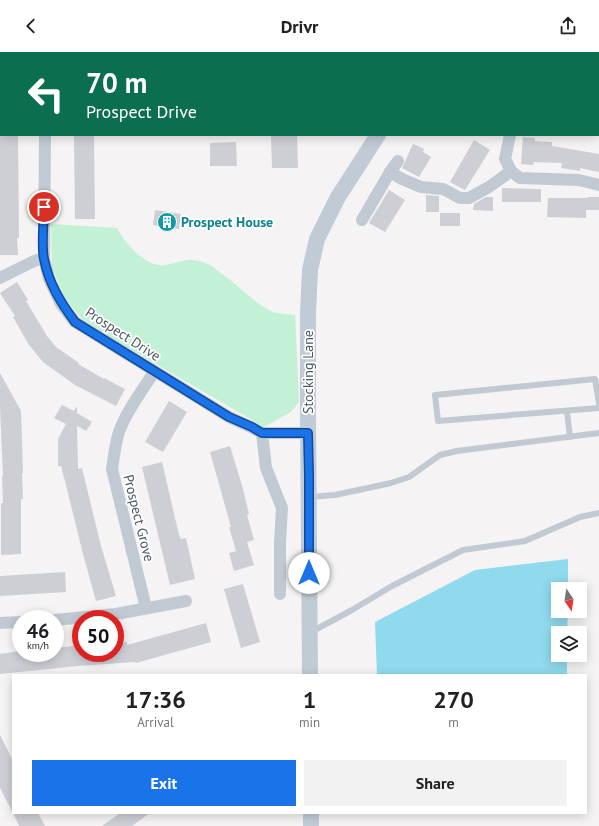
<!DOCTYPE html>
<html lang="en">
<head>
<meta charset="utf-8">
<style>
	:root { --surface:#fff; --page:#f2f2f2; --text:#202124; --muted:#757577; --accent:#1a73e8 }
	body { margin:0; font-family:"PT Sans",sans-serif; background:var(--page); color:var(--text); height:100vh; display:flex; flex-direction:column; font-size:15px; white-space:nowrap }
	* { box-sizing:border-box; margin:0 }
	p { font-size:13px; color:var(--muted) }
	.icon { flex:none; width:22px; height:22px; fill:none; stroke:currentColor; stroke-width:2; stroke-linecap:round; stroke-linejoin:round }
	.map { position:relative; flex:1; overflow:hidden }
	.sheet { position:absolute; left:12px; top:622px; width:575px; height:140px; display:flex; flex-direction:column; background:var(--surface); border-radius:0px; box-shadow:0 2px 10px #0003 }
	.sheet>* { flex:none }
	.guide { position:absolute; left:0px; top:0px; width:599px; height:84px; box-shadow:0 2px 10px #0003; background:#0b6e4f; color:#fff; overflow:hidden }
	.needle { width:26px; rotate:167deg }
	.buttons { position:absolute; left:551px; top:530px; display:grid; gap:8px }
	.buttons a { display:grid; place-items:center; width:36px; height:36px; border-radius:0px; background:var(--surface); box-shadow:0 2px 10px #0003; font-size:20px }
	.speed { position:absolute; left:12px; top:558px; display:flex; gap:8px; font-size:20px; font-weight:700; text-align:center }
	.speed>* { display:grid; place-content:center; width:52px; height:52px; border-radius:50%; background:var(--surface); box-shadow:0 2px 10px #0003; line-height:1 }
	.speed small { font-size:10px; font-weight:400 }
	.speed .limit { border:6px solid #d22; background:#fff; color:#111 }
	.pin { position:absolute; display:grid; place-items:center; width:34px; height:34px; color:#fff; margin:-17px; border:2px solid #fff; border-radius:50%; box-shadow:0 1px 4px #0007 }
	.me { position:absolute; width:44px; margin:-22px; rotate:0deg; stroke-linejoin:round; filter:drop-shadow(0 0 3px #0008) }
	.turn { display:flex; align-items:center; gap:14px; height:84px; padding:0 20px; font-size:18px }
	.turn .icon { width:52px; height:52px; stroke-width:2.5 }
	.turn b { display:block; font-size:28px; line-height:34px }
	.eta { display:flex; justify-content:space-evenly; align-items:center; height:68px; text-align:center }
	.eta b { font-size:24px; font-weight:700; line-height:28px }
	.action { display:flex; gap:8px; margin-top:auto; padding:8px 20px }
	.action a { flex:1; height:46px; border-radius:0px; background:var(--accent); color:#fff; font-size:16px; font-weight:700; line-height:46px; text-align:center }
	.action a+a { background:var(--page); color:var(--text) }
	header { display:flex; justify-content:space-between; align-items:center; height:52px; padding:0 20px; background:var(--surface); font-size:18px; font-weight:700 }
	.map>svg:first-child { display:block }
</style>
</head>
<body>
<header><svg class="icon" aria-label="back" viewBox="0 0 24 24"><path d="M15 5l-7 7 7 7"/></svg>Drivr<svg class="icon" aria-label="share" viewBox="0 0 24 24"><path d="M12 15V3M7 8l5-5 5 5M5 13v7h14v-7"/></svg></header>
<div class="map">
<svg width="599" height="774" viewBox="0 0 599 774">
	<rect width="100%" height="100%" fill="#f5f3f3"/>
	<!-- green -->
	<path fill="#c3f1d5" d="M 51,172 L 117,176 C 125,191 146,216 165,213 C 185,209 190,204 210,213 C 214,215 218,219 222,222 C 238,233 253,250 271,259 C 277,262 287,262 295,263 L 299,350 L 291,360 L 264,375 L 118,290 L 82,267 L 65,247 L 52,216 Z"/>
	<!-- water -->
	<polygon fill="#90daee" points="568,507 568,537 558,537 558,559 568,559 567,581 558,581 558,603 567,603 567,623 377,623 375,570 475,518"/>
	<!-- building -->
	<g fill="#cdcfd5">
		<polygon points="0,83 18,83 19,186 17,186 18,203 0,203"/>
		<polygon points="74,83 94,83 95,167 75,167"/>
		<polygon points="271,83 297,83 298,116 272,116"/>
		<polygon points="523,85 535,86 535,89 552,90 552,94 599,102 599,120 580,116 580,119 561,116 562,111 534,110 533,113 521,112"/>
		<polygon points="474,88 490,98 465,138 450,130"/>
		<polygon points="236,90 237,114 210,114 210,91"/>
		<polygon points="413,92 424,97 423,100 431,105 419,125 402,116"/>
		<polygon points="502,136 541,137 541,150 502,150"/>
		<polygon points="389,138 405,148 385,180 369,171"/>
		<polygon points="426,143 439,144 439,160 426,160"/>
		<polygon points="486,145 493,145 493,159 473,158 474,152"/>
		<polygon points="588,145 599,145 599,158 586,158 586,166 547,165 548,146 588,146"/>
		<polygon points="155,158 181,162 179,177 153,173"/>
		<rect x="440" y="161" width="20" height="13"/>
		<polygon points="17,230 28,248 26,249 47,284 56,295 79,311 78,312 104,327 104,326 125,337 116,354 75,333 43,310 29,293 13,265 15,264 0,241"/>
		<polygon points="0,321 21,359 23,421 22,421 23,447 21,447 21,502 1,503 1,451 3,451 2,424 3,424 0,355"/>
		<polygon points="169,349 187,360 163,400 145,390"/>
		<polygon points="62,353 74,359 77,354 77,361 92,370 86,379 77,374 78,417 82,416 101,494 116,544 96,549 83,502 66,433 61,414 58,414 58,387 66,372 54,366"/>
		<polygon points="230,394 243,437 249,462 247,463 254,488 247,490 254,513 234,519 229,501 236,499 229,475 231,475 210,400"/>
		<polygon points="162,410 179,483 181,487 186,486 195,527 170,533 142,415"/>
		<polygon points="65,520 66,540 0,544 0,524"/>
		<polygon points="243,532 260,590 241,596 224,537"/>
		<polygon points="206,571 211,590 136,611 135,610 78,614 0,622 0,602 21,599 21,601 55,601 55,596 74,594 81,594 81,601 115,601 115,591 127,590 127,593"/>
		<polygon points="0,683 13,709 13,761 0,736"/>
		<polygon points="13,761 38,761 45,774 19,774"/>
		<polygon points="120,761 150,761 132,774 102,774"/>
	</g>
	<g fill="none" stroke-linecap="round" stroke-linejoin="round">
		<!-- lane -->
		<g stroke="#c1cad2" stroke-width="6">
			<polyline points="599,351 595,327 435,343 438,369 599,356"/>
			<polyline points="567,360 570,385"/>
			<polyline points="310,445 335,443 391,431 409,425 440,403 457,399 599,381"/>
			<polyline points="311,580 352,558 392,534 463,498 525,489 580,465 599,461"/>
		</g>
		<!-- street -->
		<g stroke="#c1cad2" stroke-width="12">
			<polyline points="248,0 248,1"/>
			<polyline points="381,0 381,1"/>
			<polyline points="566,0 570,1"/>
			<polyline points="598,9 599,9"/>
			<polyline points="0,17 1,17"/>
			<polyline points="45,83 44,206 49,227 61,252 75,270 229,365 251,375 262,381 308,381"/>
			<polyline points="510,83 505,107 511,119 520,126 579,128 599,133"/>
			<polyline points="390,120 402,127 421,135 443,137 460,146 469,146 489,135 511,119"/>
			<polyline points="362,168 390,120 398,109"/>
			<polyline points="0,226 34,209 44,206"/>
			<polyline points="262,381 266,416 282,456 280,490 280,542"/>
			<path d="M 146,556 L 112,417 C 114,405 115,392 119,380 C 127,358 142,339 154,320"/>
			<polyline points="55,568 116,562 186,549"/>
			<polyline points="0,571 21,570"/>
		</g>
		<!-- secondary -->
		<g stroke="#c1cbd6" stroke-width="16">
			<polyline points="430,1 431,0"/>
			<polyline points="310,623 308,366 308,261 310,218 317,187 338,145 378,83"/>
			<polyline points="311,761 311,774"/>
		</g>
	</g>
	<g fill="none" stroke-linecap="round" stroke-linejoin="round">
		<!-- route casing -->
		<g stroke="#114b97" stroke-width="10">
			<path id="route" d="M 44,155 C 44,170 41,193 44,207 C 49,232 61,251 75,270 L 229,365 L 252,375 L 262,381 L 308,381 L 309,423 L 309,521"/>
		</g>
		<!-- route -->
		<use href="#route" stroke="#1a73e8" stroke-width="7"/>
	</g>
	<!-- icons -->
	<defs>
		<g id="building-disc" transform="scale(1)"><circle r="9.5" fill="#0f9aa8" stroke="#fff"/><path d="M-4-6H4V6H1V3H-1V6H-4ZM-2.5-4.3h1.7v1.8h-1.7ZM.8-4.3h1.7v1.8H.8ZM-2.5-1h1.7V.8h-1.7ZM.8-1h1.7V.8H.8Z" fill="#fff"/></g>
	</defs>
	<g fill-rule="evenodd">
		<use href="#building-disc" x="167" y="170"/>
	</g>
	<g text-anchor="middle" stroke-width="3.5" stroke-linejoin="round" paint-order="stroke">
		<!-- culture labels -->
		<g font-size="14" font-weight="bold" fill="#0d838f" stroke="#fff" text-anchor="start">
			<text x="181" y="175">Prospect House</text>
		</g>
		<!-- street labels -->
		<g font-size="14" fill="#4a5661" stroke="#fff">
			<text transform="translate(123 282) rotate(33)" y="5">Prospect Drive</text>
			<text transform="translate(308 320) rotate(-90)" y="5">Stocking Lane</text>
			<text transform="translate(139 466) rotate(76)" y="5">Prospect Grove</text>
		</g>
	</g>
</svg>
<div class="buttons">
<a><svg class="needle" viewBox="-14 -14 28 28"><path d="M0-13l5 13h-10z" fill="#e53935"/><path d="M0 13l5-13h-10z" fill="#757577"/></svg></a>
<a><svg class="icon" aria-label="layers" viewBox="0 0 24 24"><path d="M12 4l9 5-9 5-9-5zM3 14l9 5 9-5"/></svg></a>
</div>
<div class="speed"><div>46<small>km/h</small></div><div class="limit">50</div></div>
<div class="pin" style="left:44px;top:155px;background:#d93025"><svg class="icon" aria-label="arrive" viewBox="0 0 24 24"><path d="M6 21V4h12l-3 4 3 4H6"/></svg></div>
<svg class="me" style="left:309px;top:521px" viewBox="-20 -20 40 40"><circle r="19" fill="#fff"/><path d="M0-13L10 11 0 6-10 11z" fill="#1a73e8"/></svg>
<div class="guide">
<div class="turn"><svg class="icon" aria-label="left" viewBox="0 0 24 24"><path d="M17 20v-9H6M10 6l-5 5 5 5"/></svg><div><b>70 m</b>Prospect Drive</div></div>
</div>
<section class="sheet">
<div class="eta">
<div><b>17:36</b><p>Arrival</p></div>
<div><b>1</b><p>min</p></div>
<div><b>270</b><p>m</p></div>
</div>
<div class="action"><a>Exit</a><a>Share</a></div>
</section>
</div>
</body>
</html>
